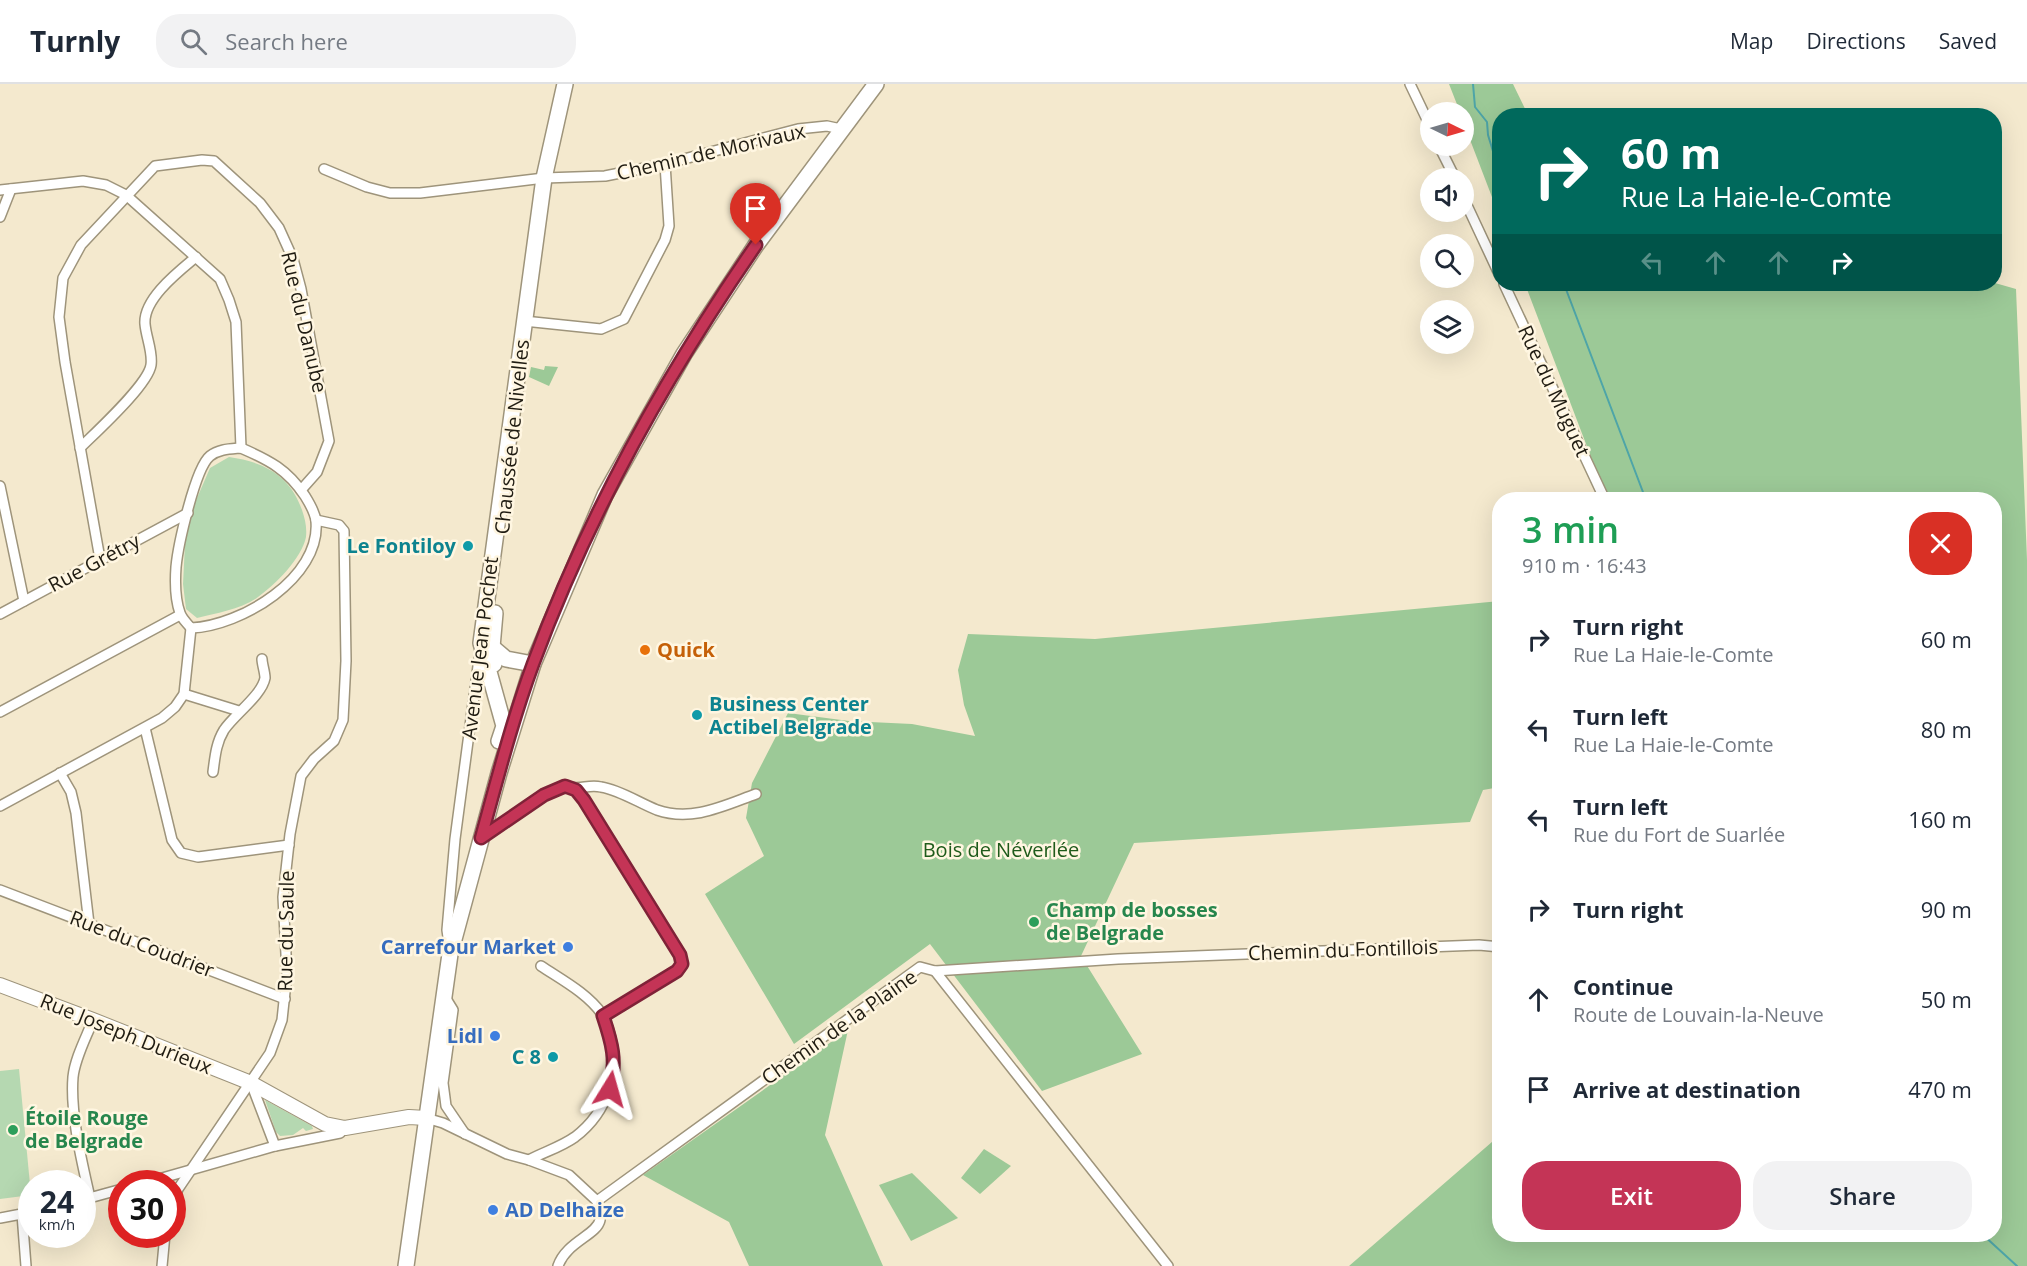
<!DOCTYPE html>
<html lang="en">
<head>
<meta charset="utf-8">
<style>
	:root { --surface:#fff; --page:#f2f2f3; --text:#1f2937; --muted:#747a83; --line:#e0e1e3; --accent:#c43456 }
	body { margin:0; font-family:"Open Sans",sans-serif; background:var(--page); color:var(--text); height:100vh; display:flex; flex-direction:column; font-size:22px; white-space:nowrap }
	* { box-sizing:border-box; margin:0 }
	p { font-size:20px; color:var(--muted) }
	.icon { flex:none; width:33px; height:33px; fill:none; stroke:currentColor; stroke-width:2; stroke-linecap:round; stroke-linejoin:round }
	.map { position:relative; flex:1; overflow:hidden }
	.side { position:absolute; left:1492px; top:408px; width:510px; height:750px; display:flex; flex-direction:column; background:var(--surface); border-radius:24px; box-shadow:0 6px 24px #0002 }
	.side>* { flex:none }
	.hud { position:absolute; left:1492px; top:24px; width:510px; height:183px; border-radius:24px; box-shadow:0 6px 24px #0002; background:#00695c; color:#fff; overflow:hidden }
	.needle { width:39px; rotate:95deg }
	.buttons { position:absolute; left:1420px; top:18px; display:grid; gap:12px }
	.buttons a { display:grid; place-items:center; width:54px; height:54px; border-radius:50%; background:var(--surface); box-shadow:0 6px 24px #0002; font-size:30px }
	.speed { position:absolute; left:18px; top:1086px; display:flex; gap:12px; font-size:30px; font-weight:700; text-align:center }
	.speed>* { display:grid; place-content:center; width:78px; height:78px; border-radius:50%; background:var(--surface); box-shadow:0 6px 24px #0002; line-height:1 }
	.speed small { font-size:15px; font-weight:400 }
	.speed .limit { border:9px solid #d22; background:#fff; color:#111 }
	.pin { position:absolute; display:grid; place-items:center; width:51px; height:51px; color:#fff; margin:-62px -26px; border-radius:50% 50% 50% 0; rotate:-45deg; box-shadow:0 0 6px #0007 }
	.pin .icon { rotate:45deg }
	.me { position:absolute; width:66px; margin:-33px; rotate:8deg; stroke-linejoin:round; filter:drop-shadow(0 0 4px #0008) }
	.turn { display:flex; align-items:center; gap:21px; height:126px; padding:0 30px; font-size:27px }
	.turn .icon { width:78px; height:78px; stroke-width:2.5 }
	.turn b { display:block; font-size:42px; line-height:51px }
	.lanes { display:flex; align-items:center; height:57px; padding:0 30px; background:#0003; justify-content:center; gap:30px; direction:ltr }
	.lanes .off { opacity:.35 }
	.round { display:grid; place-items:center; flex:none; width:63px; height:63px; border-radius:24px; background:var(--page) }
	.headline { display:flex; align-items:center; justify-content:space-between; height:102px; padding:0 30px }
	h1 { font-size:36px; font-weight:600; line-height:45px; color:#1e9e55 }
	.button { display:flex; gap:12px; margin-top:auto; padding:12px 30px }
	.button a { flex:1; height:69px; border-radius:24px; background:var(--accent); color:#fff; font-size:24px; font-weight:600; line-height:69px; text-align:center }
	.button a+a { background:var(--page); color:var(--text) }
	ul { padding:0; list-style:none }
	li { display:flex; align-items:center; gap:18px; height:90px; padding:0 30px }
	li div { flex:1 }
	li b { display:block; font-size:22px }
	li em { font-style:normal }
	header { display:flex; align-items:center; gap:36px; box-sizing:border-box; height:84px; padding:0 30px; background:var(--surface); border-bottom:2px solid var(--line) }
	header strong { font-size:28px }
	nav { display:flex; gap:33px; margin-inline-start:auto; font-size:21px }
	.search { width:420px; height:54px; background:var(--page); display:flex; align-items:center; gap:15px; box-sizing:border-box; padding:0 21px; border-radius:24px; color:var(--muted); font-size:22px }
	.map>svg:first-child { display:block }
</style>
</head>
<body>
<header>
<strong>Turnly</strong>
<div class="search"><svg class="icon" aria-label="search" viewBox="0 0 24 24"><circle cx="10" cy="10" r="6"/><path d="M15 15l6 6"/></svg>Search here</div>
<nav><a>Map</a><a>Directions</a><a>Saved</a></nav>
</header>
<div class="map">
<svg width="2027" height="1182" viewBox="0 0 2027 1182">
	<rect width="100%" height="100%" fill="#f4e9ce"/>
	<!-- green -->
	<g fill="#b5d8b1">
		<path d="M 229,373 C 264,378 290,391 302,426 C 305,435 307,443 306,453 C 302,474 275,501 258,513 C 242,525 216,529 197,534 L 186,525 L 183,500 L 185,460 L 194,421 L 210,384 Z"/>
		<polygon points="19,985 31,1111 0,1115 0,987"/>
		<polygon points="265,1016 312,1042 313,1045 306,1047 303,1044 293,1051 280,1052 276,1048"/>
	</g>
	<!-- forest -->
	<g fill="#9cc997">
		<polygon points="1449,0 1513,0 1528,31 1500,32 1500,134 1464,40 1464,28 1460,28"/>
		<polygon points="1995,199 2016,205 2027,476 2027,1182 1349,1182 1500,1051 1500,1150 1995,1150 1995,416 1607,415 1525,200"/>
		<polygon points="545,282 558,283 549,302 529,293 531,283 544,286"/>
		<polygon points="1500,517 1500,703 1483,706 1470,738 1134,759 1081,872 1142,970 1042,1007 930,860 794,960 705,810 764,772 746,734 752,699 788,629 849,637 912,640 975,652 964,621 958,586 968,550 1095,555"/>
		<polygon points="848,946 825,1051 883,1182 749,1182 729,1138 643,1091"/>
		<polygon points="984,1065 1011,1082 980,1110 961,1094"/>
		<polygon points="912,1089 958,1134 911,1157 879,1101"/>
	</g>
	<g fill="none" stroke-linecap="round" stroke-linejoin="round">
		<!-- stream -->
		<g stroke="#4ea5a8" stroke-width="2">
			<polyline points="1473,0 1475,23 1487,38 1488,51 1500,90"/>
			<polyline points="1564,200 1646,416"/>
			<polyline points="1982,1150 2017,1182"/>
		</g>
		<!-- street casing -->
		<g stroke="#9e947b" stroke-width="12">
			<g id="street">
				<polyline points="1410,0 1431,44"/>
				<polyline points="1439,62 1455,94"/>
				<polyline points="324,85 367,103 390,109 420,109 544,94 605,92 665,80 798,45 827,42 841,45"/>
				<polyline points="0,106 83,97 106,101 126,111 220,195 229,216 236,238 241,364"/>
				<polyline points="1464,115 1500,192"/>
				<polyline points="0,133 11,105"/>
				<polyline points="1504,200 1605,416"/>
				<polyline points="524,237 601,245 624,235 665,156 669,142 665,80"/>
				<path d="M 80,364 C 96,348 148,301 151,281 C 153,268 146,253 145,240 C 143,215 178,188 196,173"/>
				<path d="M 241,364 C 269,376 288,386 305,412 C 310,420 315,429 316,437 C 321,494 241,542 191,544 C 187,539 182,535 180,529 C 175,515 175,497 176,483 C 178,462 195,384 210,372 C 219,365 230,365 241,364 Z"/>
				<polyline points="0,402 24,517"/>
				<polyline points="100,475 65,278 59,233 63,194 81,161 155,82 202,76 214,77 260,119 279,144 293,175 301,205 329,357 317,388 301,406"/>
				<polyline points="0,530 188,429"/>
				<polyline points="184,610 239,627"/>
				<polyline points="0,628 180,531"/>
				<polyline points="145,644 172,756 181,769 198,773 289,761"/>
				<path d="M 213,688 C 215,673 216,659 224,646 C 234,631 262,611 265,594 C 265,588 262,580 262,575"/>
				<polyline points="60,689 71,708 76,729 89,840"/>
				<polyline points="577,706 584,716 680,871 682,881 677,887 603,931"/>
				<polyline points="0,722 162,634 175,623 184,610 191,544"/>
				<path d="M 483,753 L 544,711 L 565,702 C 580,707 587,700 601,703 C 620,706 639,719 657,726 C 692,738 723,722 756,710"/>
				<polyline points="0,806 285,915"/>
				<polyline points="449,860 447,846 455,755 480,567"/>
				<polyline points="935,887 1168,1182"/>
				<polyline points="445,913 453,926 443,999 445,1014 446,1022 465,1050"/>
				<polyline points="251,999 275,1062"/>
				<polyline points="426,1034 443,1039 507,1070 529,1076 569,1091 597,1117"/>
				<path d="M 529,1076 C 544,1068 561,1063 575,1053 C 608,1028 621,987 609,947 C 607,941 605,935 602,930 C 587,909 562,896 541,882"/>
				<polyline points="141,1100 275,1062 340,1049 345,1044"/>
				<path d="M 90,1114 C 82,1078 70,1030 73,993 C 75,974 86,954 93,936"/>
				<polyline points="82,1116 122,1105"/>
				<polyline points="597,1117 920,883 935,887 1118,875 1479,861 1500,863"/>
				<polyline points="172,1120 178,1105 270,969 282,936 287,889 283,813 290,750 301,692 314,675 334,657 343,636 346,577 344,447 339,441 316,436"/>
				<polyline points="22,1130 26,1182"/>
				<polyline points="0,1134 32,1128"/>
				<polyline points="162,1182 165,1150"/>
				<path d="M 558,1182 C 566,1158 597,1151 600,1136 C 601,1131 598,1122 597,1117"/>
			</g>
		</g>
		<!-- secondary casing -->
		<g stroke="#9e947b" stroke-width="16">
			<polyline id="secondary" points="0,901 93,936 251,999 325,1040 345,1044 409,1033 426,1034"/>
		</g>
		<!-- primary casing -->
		<g stroke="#9e947b" stroke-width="18">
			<g id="primary">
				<polyline points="492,563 506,575 533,580"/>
				<polyline points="494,580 492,563 495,529"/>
				<polyline points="499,657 504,642 481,559 544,94 565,0"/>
				<polyline points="406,1182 450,870 499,689 533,580 605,411 684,270 756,161 876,0"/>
			</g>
		</g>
		<!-- street -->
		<use href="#street" stroke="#fff" stroke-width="9"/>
		<!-- secondary -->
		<use href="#secondary" stroke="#fff" stroke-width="14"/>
		<!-- primary -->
		<use href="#primary" stroke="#fff" stroke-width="15"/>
	</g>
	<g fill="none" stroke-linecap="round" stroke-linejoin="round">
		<!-- route casing -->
		<g stroke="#7f2238" stroke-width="15">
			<path id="route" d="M 610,1005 C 617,976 612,959 603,932 L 677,887 L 682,880 L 680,871 L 584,716 L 576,706 L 565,702 L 544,711 L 481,754 C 497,696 512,637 533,580 C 588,431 666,291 756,161"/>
		</g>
		<!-- route -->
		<use href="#route" stroke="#c43456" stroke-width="10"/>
	</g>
	<!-- markers -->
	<g fill="#0f9aa8" stroke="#fff6e1" stroke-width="2">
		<circle cx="468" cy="462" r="6"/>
		<circle cx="697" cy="631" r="6"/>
		<circle cx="553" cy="973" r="6"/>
	</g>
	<circle fill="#e8710a" stroke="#fff6e1" stroke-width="2" cx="645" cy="566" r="6"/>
	<g fill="#2e9e5b" stroke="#fff6e1" stroke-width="2">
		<circle cx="1034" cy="838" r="6"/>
		<circle cx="13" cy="1046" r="6"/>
	</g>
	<g fill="#3f7fe0" stroke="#fff6e1" stroke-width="2">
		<circle cx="568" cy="863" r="6"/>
		<circle cx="495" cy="952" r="6"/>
		<circle cx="493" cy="1126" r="6"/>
	</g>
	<g text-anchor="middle" stroke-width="5" stroke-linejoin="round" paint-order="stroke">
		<!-- street labels -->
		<g font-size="20" fill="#201c12" stroke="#fff6e1">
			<text transform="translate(711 68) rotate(-13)" y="7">Chemin de Morivaux</text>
			<text transform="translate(304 238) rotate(77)" y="7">Rue du Danube</text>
			<text transform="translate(1554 307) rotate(65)" y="7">Rue du Muguet</text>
			<text transform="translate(512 353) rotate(-84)" y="7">Chaussée de Nivelles</text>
			<text transform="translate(94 479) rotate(-28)" y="7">Rue Grétry</text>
			<text transform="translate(480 564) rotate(-83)" y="7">Avenue Jean Pochet</text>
			<text transform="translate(286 847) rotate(-89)" y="7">Rue du Saule</text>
			<text transform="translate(142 860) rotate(21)" y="7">Rue du Coudrier</text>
			<text transform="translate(1343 866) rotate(-2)" y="7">Chemin du Fontillois</text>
			<text transform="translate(839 943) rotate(-35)" y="7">Chemin de la Plaine</text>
			<text transform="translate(126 950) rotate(22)" y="7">Rue Joseph Durieux</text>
		</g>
		<!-- culture labels -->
		<g font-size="20" font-weight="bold" fill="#0d838f" stroke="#fff6e1" text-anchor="end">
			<text x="456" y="469">Le Fontiloy</text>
			<text x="709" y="627" text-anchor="start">Business Center<tspan x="709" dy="23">Actibel Belgrade</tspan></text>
			<text x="541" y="980">C 8</text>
		</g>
		<!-- food labels -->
		<g font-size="20" font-weight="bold" fill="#c56008" stroke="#fff6e1" text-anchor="start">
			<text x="657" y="573">Quick</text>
		</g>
		<!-- park labels -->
		<g font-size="20" fill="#1f5b1b" stroke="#fff6e1">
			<text x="1001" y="773">Bois de Néverlée</text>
		</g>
		<!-- leisure labels -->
		<g font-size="20" font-weight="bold" fill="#27864d" stroke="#fff6e1" text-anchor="start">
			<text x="1046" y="833">Champ de bosses<tspan x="1046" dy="23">de Belgrade</tspan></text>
			<text x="25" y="1041">Étoile Rouge<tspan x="25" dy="23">de Belgrade</tspan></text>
		</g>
		<!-- shop labels -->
		<g font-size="20" font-weight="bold" fill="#366cbe" stroke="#fff6e1" text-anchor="end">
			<text x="556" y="870">Carrefour Market</text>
			<text x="483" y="959">Lidl</text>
			<text x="505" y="1133" text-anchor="start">AD Delhaize</text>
		</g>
	</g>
</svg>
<div class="buttons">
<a><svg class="needle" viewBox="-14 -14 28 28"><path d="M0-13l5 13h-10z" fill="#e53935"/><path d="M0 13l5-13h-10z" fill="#747a83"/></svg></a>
<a><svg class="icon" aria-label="sound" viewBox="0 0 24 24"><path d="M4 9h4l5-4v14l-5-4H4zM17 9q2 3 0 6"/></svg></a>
<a><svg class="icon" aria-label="search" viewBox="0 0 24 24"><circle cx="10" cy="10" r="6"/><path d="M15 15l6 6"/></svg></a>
<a><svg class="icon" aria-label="layers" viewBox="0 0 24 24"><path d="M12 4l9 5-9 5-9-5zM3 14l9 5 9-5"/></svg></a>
</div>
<div class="speed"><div>24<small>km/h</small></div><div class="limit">30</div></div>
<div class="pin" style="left:756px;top:161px;background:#d93025"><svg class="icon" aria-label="arrive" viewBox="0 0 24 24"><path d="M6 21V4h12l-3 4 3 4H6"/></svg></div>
<svg class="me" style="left:610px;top:1005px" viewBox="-20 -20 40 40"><path d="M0-17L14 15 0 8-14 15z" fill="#c43456" stroke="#fff" stroke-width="4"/></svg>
<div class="hud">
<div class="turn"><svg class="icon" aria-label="right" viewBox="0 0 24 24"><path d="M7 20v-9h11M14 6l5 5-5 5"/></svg><div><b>60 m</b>Rue La Haie-le-Comte</div></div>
<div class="lanes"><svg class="icon off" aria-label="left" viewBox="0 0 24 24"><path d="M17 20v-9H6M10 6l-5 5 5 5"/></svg><svg class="icon off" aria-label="ahead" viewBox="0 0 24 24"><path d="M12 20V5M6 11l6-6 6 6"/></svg><svg class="icon off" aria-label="ahead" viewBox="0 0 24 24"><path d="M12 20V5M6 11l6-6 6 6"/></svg><svg class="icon" aria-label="right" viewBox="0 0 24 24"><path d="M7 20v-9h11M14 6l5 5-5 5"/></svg></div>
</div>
<section class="side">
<div class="headline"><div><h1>3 min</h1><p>910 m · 16:43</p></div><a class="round" style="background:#d93025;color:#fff"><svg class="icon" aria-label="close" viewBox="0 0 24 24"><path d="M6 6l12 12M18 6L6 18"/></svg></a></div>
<ul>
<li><svg class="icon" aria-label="right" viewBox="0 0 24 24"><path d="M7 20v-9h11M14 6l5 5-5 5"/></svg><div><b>Turn right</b><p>Rue La Haie-le-Comte</p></div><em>60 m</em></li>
<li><svg class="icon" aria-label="left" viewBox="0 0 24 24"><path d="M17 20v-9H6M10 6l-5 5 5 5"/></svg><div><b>Turn left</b><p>Rue La Haie-le-Comte</p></div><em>80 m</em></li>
<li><svg class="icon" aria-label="left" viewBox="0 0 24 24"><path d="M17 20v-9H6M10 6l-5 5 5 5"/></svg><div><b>Turn left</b><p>Rue du Fort de Suarlée</p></div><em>160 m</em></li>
<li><svg class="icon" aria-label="right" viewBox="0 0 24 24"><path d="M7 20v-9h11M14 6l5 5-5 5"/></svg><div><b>Turn right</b></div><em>90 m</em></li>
<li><svg class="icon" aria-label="ahead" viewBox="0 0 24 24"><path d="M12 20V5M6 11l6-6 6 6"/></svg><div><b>Continue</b><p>Route de Louvain-la-Neuve</p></div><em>50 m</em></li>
<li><svg class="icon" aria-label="arrive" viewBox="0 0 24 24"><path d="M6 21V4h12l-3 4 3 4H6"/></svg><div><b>Arrive at destination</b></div><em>470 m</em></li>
</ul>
<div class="button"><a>Exit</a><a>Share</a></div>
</section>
</div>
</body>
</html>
